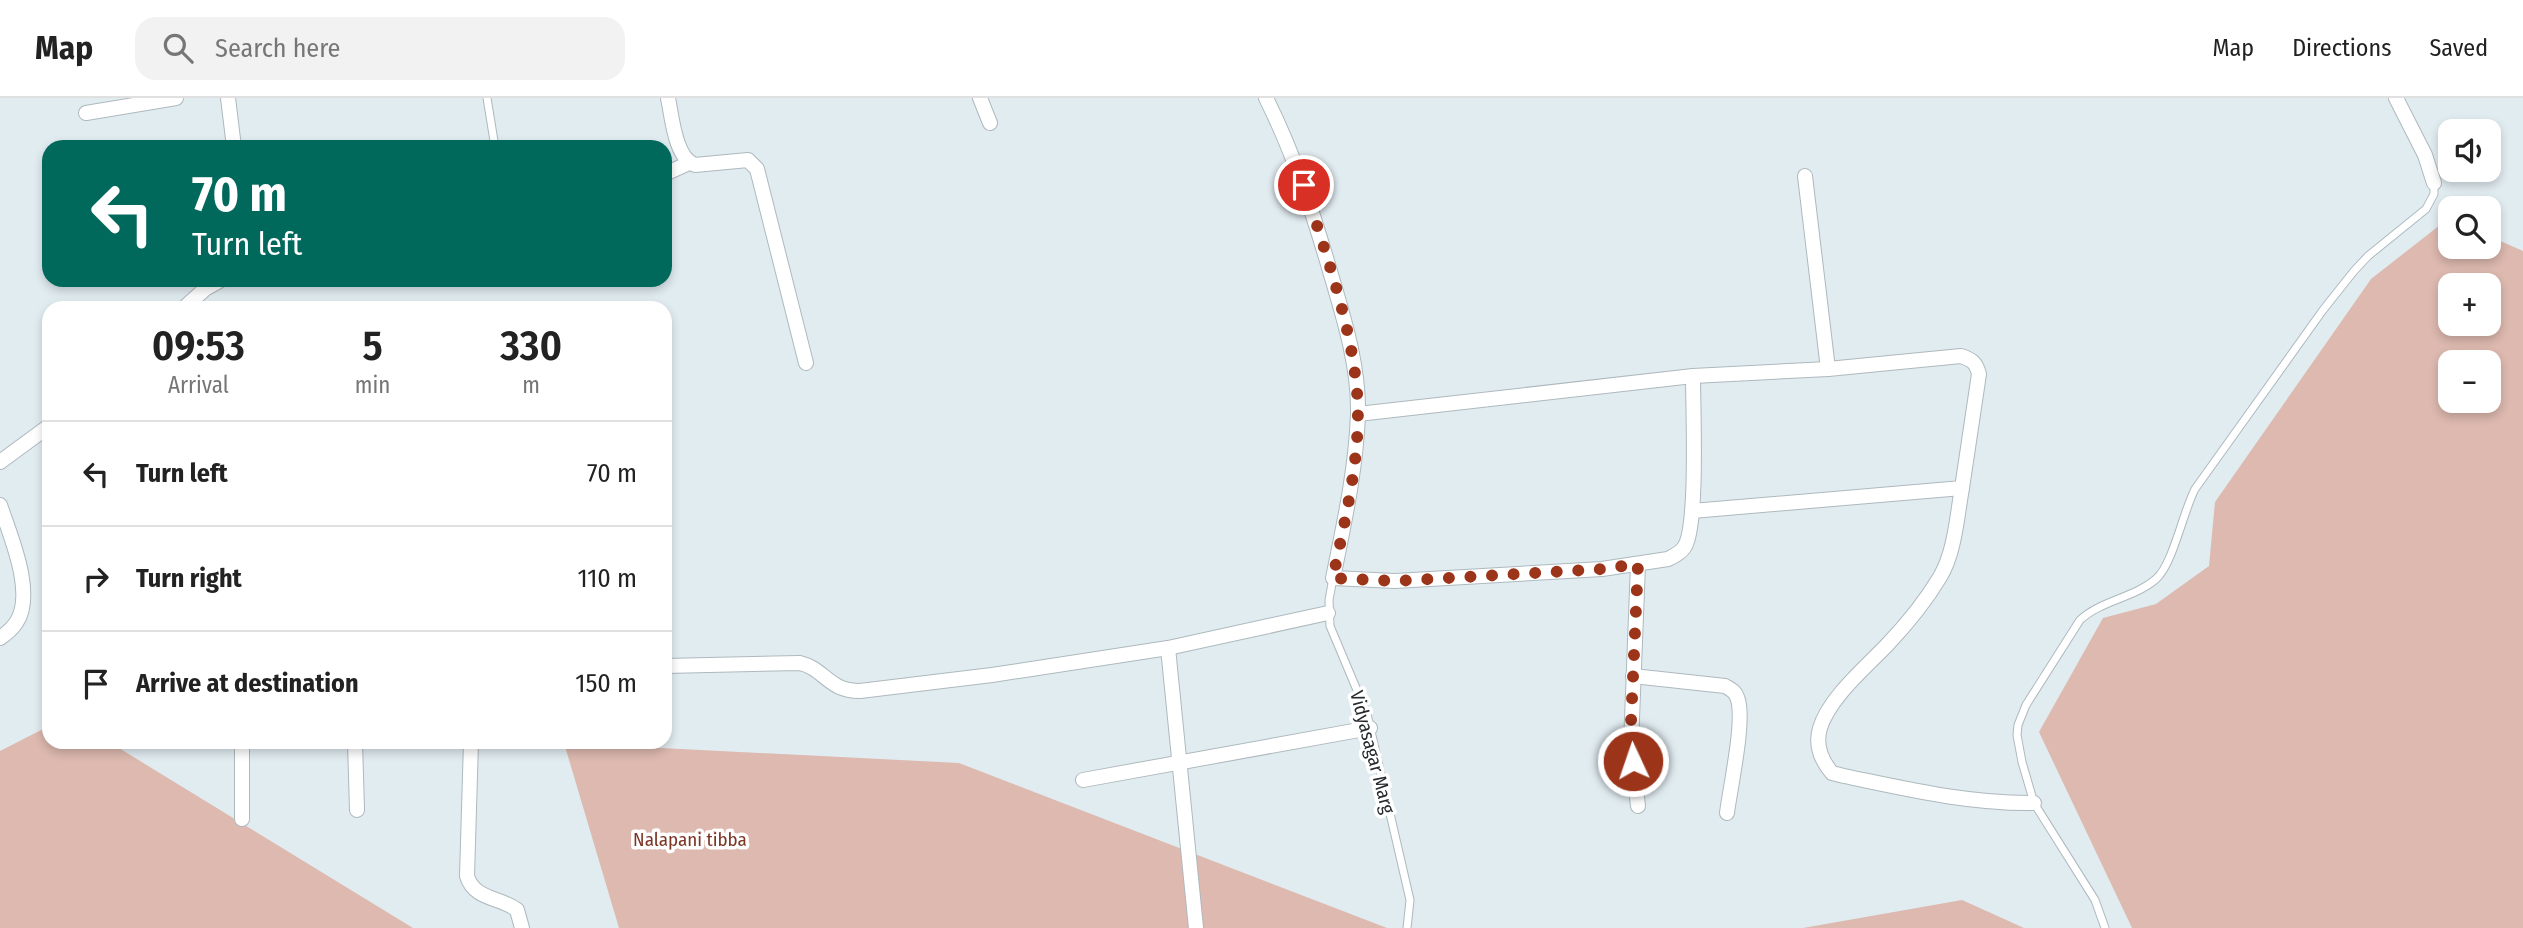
<!DOCTYPE html>
<html lang="en">
<head>
<meta charset="utf-8">
<style>
	:root { --surface:#fff; --page:#f2f2f2; --text:#222; --muted:#767676; --line:#e0e0e0 }
	body { margin:0; font-family:"Fira Sans Condensed",sans-serif; background:var(--page); color:var(--text); height:100vh; display:flex; flex-direction:column; font-size:26px; white-space:nowrap }
	* { box-sizing:border-box; margin:0 }
	p { font-size:23px; color:var(--muted) }
	.icon { flex:none; width:38px; height:38px; fill:none; stroke:currentColor; stroke-width:2; stroke-linecap:round; stroke-linejoin:round }
	.map { position:relative; flex:1; overflow:hidden }
	.sheet { position:absolute; left:42px; top:203px; width:630px; height:448px; display:flex; flex-direction:column; background:var(--surface); border-radius:21px; box-shadow:0 4px 10px #0003 }
	.sheet>* { flex:none }
	.guide { position:absolute; left:42px; top:42px; width:630px; height:147px; border-radius:21px; box-shadow:0 4px 10px #0003; background:#00695c; color:#fff; overflow:hidden }
	.tools { position:absolute; left:2438px; top:21px; display:grid; gap:14px }
	.tools a { display:grid; place-items:center; width:63px; height:63px; border-radius:14px; background:var(--surface); box-shadow:0 4px 10px #0003; font-size:35px }
	.pin { position:absolute; display:grid; place-items:center; width:60px; height:60px; color:#fff; margin:-30px; border:4px solid #fff; border-radius:50%; box-shadow:0 2px 7px #0007 }
	.me { position:absolute; width:77px; margin:-38px; rotate:357deg; stroke-linejoin:round; filter:drop-shadow(0 0 5px #0008) }
	.turn { display:flex; align-items:center; gap:24px; height:147px; padding:0 35px; font-size:32px }
	.turn .icon { width:91px; height:91px; stroke-width:2.5 }
	.turn b { display:block; font-size:49px; line-height:60px }
	.eta { display:flex; justify-content:space-evenly; align-items:center; height:119px; text-align:center }
	.eta b { font-size:42px; font-weight:600; line-height:49px }
	ul { padding:0; list-style:none }
	li { display:flex; align-items:center; gap:21px; height:105px; padding:0 35px; border-top:2px solid var(--line) }
	li div { flex:1 }
	li b { display:block; font-size:26px }
	li em { font-style:normal }
	header { display:flex; align-items:center; gap:42px; box-sizing:border-box; height:98px; padding:0 35px; background:var(--surface); border-bottom:2px solid var(--line) }
	header strong { font-size:33px }
	nav { display:flex; gap:38px; margin-inline-start:auto; font-size:24px }
	.search { width:490px; height:63px; background:var(--page); display:flex; align-items:center; gap:18px; box-sizing:border-box; padding:0 24px; border-radius:21px; color:var(--muted); font-size:26px }
	.map>svg:first-child { display:block }
</style>
</head>
<body>
<header>
<strong>Map</strong>
<div class="search"><svg class="icon" aria-label="search" viewBox="0 0 24 24"><circle cx="10" cy="10" r="6"/><path d="M15 15l6 6"/></svg>Search here</div>
<nav><a>Map</a><a>Directions</a><a>Saved</a></nav>
</header>
<div class="map">
<svg width="2523" height="830" viewBox="0 0 2523 830">
	<rect width="100%" height="100%" fill="#e1ecf1"/>
	<!-- green -->
	<g fill="#ddb9af" fill-rule="evenodd">
		<path d="M 2449,120 L 2450,149 L 2488,149 L 2489,138 L 2523,153 L 2523,830 L 2132,830 L 2039,634 L 2103,520 L 2156,506 L 2209,468 L 2215,404 L 2371,181 ZM 2450,187 L 2488,187 L 2488,226 L 2450,226 ZM 2450,264 L 2488,264 L 2488,303 L 2450,303 Z"/>
		<polygon points="49,628 49,644 109,644 413,830 0,830 0,653"/>
		<polygon points="564,645 959,665 1387,830 619,830"/>
		<polygon points="1962,802 2024,830 1803,830"/>
	</g>
	<g fill="none" stroke-linecap="round" stroke-linejoin="round">
		<!-- lane casing -->
		<g stroke="#aeb9be" stroke-width="9">
			<g id="lane">
				<polyline points="487,0 495,49"/>
				<polyline points="1333,480 1329,502 1330,528 1367,616 1410,802 1407,830"/>
				<path d="M 2105,830 L 2095,802 L 2034,705 L 2022,664 L 2017,637 L 2018,627 L 2026,607 L 2080,522 C 2102,502 2134,500 2156,481 C 2173,466 2183,414 2195,391 L 2323,212 L 2354,173 L 2368,158 L 2426,111 L 2434,96 L 2434,85"/>
			</g>
		</g>
		<!-- street casing -->
		<g stroke="#aeb9be" stroke-width="16">
			<g id="street">
				<polyline points="228,0 234,49"/>
				<path d="M 668,0 C 672,19 675,60 695,67 L 748,62 L 757,71 L 806,265"/>
				<polyline points="980,0 990,25"/>
				<path d="M 1266,0 C 1295,58 1314,118 1332,180 C 1345,224 1359,270 1358,316 C 1356,372 1344,426 1333,480 L 1395,483 L 1602,471 L 1668,461 C 1674,458 1682,454 1685,448 C 1698,425 1693,311 1693,278"/>
				<polyline points="2396,0 2425,57 2434,85"/>
				<polyline points="86,15 176,0"/>
				<polyline points="665,76 689,65"/>
				<polyline points="1805,78 1828,271"/>
				<polyline points="184,210 205,191 221,182"/>
				<path d="M 1358,316 L 1693,278 L 1828,271 L 1961,258 C 1973,262 1976,265 1979,276 L 1962,390 L 1692,413"/>
				<polyline points="0,364 49,328"/>
				<path d="M 1962,390 C 1957,418 1955,454 1940,479 C 1925,504 1907,526 1887,547 C 1866,569 1829,600 1820,630 C 1815,647 1821,662 1832,675 L 1844,678 C 1907,691 1969,706 2034,705"/>
				<path d="M 0,407 C 10,437 36,496 16,525 C 12,531 6,536 0,540"/>
				<polyline points="1638,466 1631,647 1638,708"/>
				<path d="M 665,568 L 800,565 C 825,571 828,593 860,593 L 992,577 L 1168,550"/>
				<path d="M 1633,578 L 1725,588 C 1730,591 1735,593 1737,599 C 1746,619 1730,690 1727,715"/>
				<polyline points="242,644 242,721"/>
				<polyline points="355,644 357,712"/>
				<path d="M 471,644 L 467,778 C 474,802 501,799 517,812 L 522,830"/>
				<polyline points="1083,682 1370,630"/>
				<polyline points="1196,830 1168,550 1328,515"/>
			</g>
		</g>
		<!-- lane -->
		<use href="#lane" stroke="#fff" stroke-width="7"/>
		<!-- street -->
		<use href="#street" stroke="#fff" stroke-width="14"/>
	</g>
	<g fill="none" stroke-linecap="round" stroke-linejoin="round">
		<!-- route -->
		<path stroke="#9c341a" stroke-width="12" stroke-dasharray="0 21.6" d="M 1304,87 C 1325,154 1351,224 1357,294 C 1362,356 1345,420 1333,480 L 1395,483 L 1602,471 L 1638,466 L 1631,624 L 1633,663"/>
	</g>
	<g text-anchor="middle" stroke-width="7" stroke-linejoin="round" paint-order="stroke">
		<!-- street labels -->
		<g font-size="19" fill="#252a2c" stroke="#fff">
			<text transform="translate(1373 654) rotate(75)" y="7">Vidyasagar Marg</text>
		</g>
		<!-- park labels -->
		<g font-size="19" fill="#7d3625" stroke="#fff">
			<text x="690" y="748">Nalapani tibba</text>
		</g>
	</g>
</svg>
<div class="tools">
<a><svg class="icon" aria-label="sound" viewBox="0 0 24 24"><path d="M4 9h4l5-4v14l-5-4H4zM17 9q2 3 0 6"/></svg></a>
<a><svg class="icon" aria-label="search" viewBox="0 0 24 24"><circle cx="10" cy="10" r="6"/><path d="M15 15l6 6"/></svg></a>
<a>+</a>
<a>−</a>
</div>
<div class="pin" style="left:1304px;top:87px;background:#d93025"><svg class="icon" aria-label="arrive" viewBox="0 0 24 24"><path d="M6 21V4h12l-3 4 3 4H6"/></svg></div>
<svg class="me" style="left:1633px;top:663px" viewBox="-20 -20 40 40"><circle r="17" fill="#9c341a" stroke="#fff" stroke-width="3"/><path d="M0-11L8 9 0 5-8 9z" fill="#fff"/></svg>
<div class="guide">
<div class="turn"><svg class="icon" aria-label="left" viewBox="0 0 24 24"><path d="M17 20v-9H6M10 6l-5 5 5 5"/></svg><div><b>70 m</b>Turn left</div></div>
</div>
<section class="sheet">
<div class="eta">
<div><b>09:53</b><p>Arrival</p></div>
<div><b>5</b><p>min</p></div>
<div><b>330</b><p>m</p></div>
</div>
<ul>
<li><svg class="icon" aria-label="left" viewBox="0 0 24 24"><path d="M17 20v-9H6M10 6l-5 5 5 5"/></svg><div><b>Turn left</b></div><em>70 m</em></li>
<li><svg class="icon" aria-label="right" viewBox="0 0 24 24"><path d="M7 20v-9h11M14 6l5 5-5 5"/></svg><div><b>Turn right</b></div><em>110 m</em></li>
<li><svg class="icon" aria-label="arrive" viewBox="0 0 24 24"><path d="M6 21V4h12l-3 4 3 4H6"/></svg><div><b>Arrive at destination</b></div><em>150 m</em></li>
</ul>
</section>
</div>
</body>
</html>
